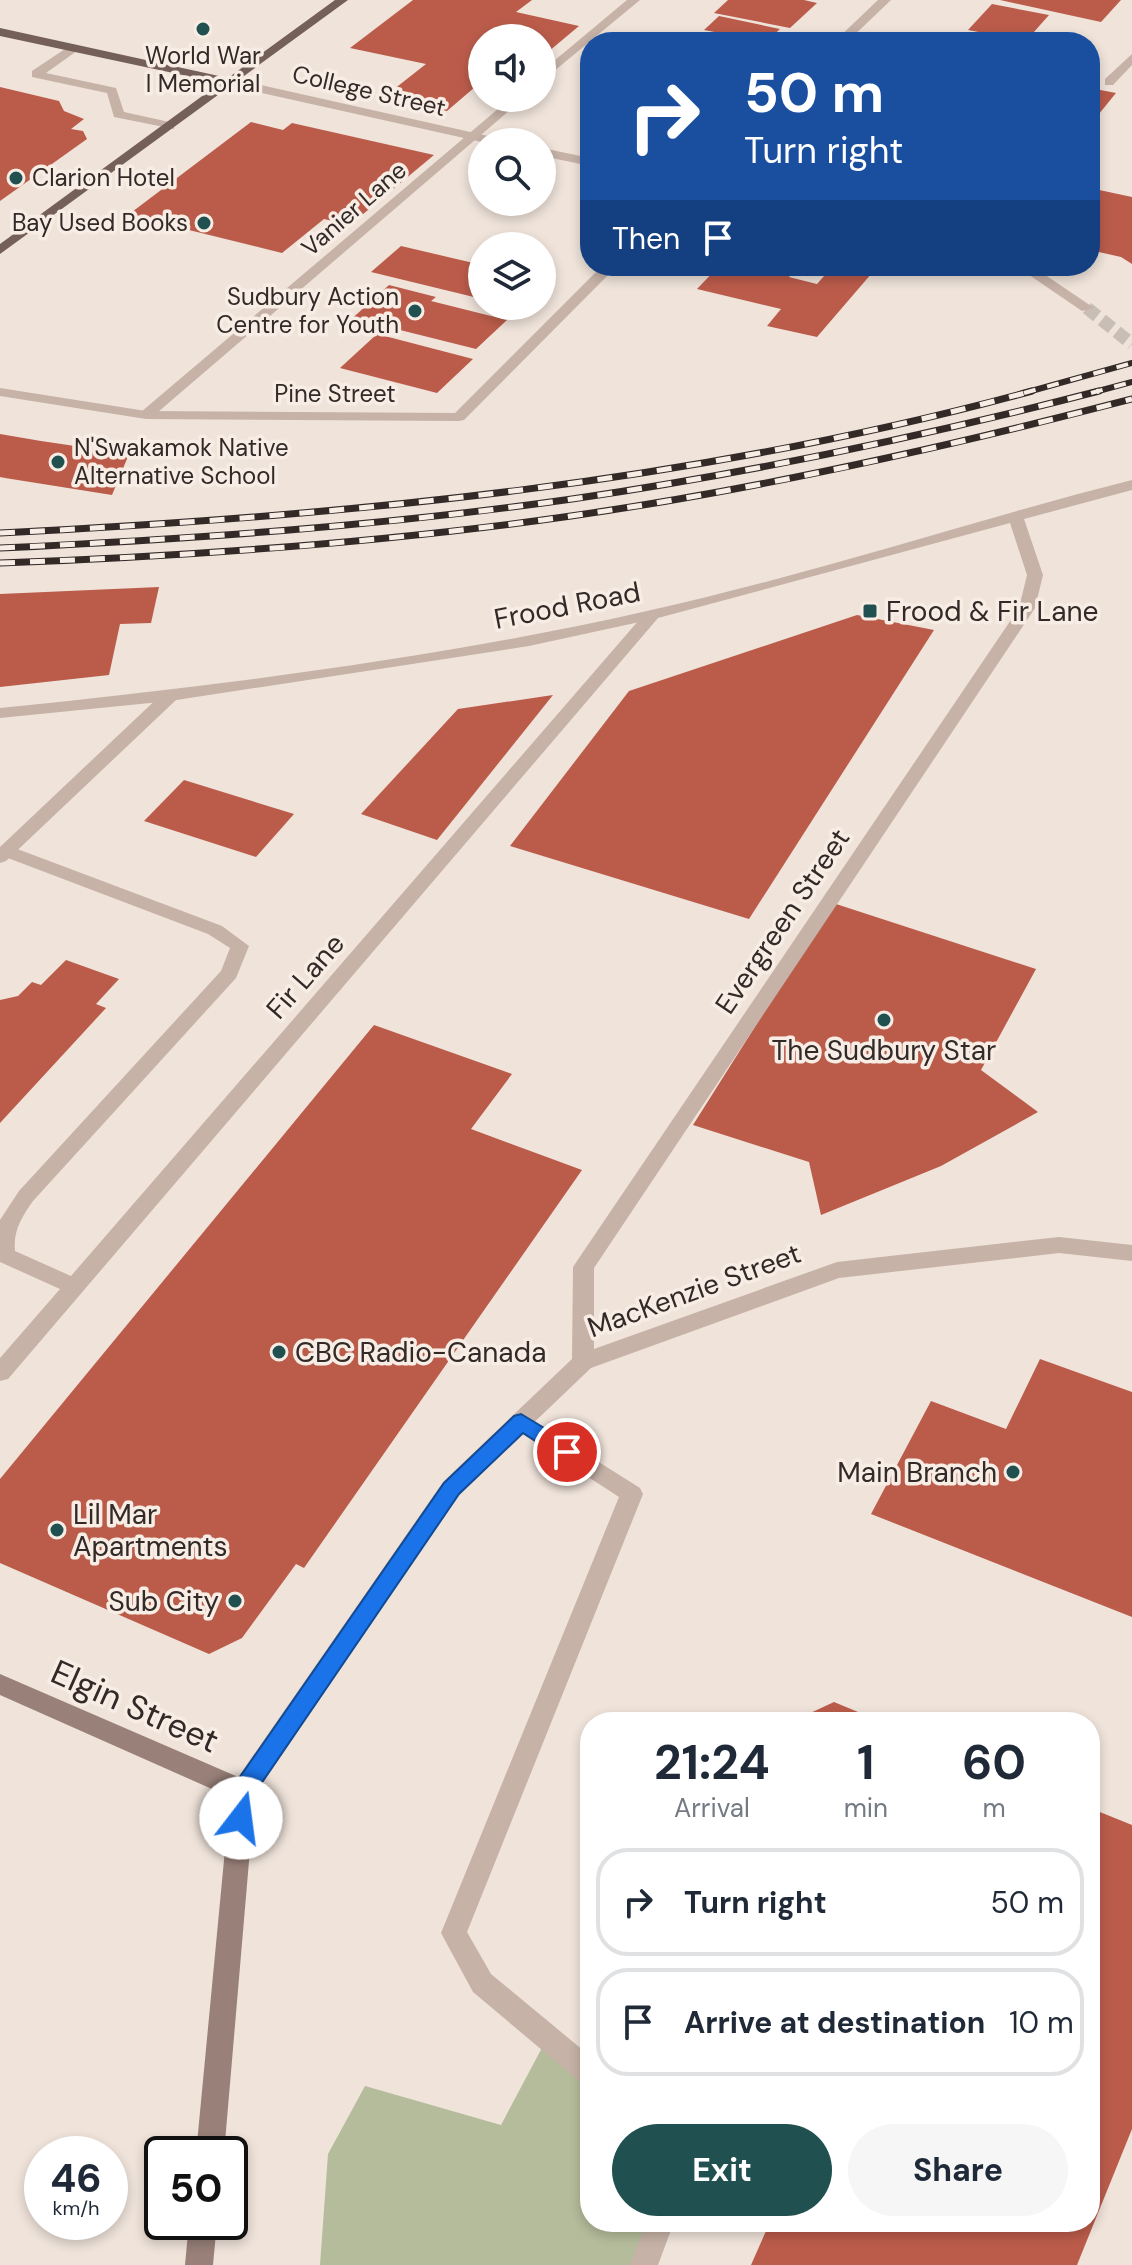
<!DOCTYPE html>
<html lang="en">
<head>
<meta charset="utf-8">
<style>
	:root { --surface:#fff; --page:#f6f6f7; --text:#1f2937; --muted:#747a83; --line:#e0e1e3; --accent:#20504f }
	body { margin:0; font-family:"DM Sans",sans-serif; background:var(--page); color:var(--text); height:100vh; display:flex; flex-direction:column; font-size:30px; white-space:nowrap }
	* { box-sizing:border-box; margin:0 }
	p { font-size:26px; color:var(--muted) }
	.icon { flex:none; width:44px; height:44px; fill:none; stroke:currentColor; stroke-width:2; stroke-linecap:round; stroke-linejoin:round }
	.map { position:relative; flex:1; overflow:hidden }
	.drawer { position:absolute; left:580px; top:1712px; width:520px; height:520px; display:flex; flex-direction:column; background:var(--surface); border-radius:32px; box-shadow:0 4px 12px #0003 }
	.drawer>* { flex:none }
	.banner { position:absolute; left:580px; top:32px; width:520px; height:244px; border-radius:32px; box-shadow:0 4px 12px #0003; background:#1a4fa0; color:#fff; overflow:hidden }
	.controls { position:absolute; left:468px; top:24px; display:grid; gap:16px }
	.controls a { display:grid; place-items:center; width:88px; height:88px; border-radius:50%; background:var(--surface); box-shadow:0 4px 12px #0003; font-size:40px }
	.speed { position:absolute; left:24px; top:2136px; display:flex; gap:16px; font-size:40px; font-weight:700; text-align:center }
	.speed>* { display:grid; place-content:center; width:104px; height:104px; border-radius:50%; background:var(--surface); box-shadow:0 4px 12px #0003; line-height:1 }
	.speed small { font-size:20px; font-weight:400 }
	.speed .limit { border:4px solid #111; border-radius:12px; background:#fff; color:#111 }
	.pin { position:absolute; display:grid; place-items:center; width:68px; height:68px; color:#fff; margin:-34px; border:4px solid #fff; border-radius:50%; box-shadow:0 2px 8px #0007 }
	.me { position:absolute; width:88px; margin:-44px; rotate:15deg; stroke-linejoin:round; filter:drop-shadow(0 0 6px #0008) }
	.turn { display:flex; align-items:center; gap:28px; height:168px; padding:0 32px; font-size:36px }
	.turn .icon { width:104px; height:104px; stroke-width:2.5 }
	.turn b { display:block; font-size:56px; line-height:68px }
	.then { display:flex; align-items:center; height:76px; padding:0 32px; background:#0003; gap:16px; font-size:30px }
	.eta { display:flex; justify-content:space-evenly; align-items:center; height:136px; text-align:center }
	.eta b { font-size:48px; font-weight:700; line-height:56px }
	.cta { display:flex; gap:16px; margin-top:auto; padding:16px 32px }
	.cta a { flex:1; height:92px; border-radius:48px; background:var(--accent); color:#fff; font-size:32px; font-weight:700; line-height:92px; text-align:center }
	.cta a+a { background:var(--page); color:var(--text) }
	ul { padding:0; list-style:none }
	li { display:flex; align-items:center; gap:24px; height:108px; margin:0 16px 12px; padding:0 16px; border:4px solid var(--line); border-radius:32px }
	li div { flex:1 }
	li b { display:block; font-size:30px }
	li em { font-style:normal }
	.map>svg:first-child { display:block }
</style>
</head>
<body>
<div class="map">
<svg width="1132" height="2265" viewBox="0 0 1132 2265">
	<rect width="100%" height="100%" fill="#efe3da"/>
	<!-- green -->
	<polygon fill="#b4bc9b" points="544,2044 590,2079 590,2222 654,2222 637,2265 320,2265 328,2154 365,2086 501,2125"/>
	<!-- building -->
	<g fill="#bb5c4b">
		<polygon points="413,0 532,0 516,12 579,26 542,57 542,38 482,38 482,81 447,111 384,97 426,64 350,48"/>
		<polygon points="728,0 804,0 817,3 790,28 714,13"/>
		<polygon points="1000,0 1121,0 1101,22"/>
		<polygon points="992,4 1049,15 1026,41 968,30"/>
		<polygon points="719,16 780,29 766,42 704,30"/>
		<polygon points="0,87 59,101 64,111 84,119 71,129 83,131 87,139 0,201"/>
		<polygon points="1090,88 1116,93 1090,125"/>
		<polygon points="251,122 283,130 292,123 434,155 350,225 324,219 282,253 128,215"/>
		<polygon points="1090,188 1132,197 1132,264 1121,257 1090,250"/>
		<polygon points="401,246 482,265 482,299 371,272"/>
		<polygon points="719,266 799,266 789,277 817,284 833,266 878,266 817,337 767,326 781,309 697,289"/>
		<polygon points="389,285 436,297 431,301 507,320 476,349 392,328 386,333 347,323"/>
		<polygon points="377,334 473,359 437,393 340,368"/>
		<polygon points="0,434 41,441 129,454 112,495 5,478 0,477"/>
		<polygon points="159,587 151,623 120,624 109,675 0,687 0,594"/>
		<polygon points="857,615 934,630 749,919 510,846 629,691"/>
		<polygon points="553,695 437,840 361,814 458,709"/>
		<polygon points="184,780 294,814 256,857 144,821"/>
		<polygon points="833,903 1036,969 981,1070 1038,1112 941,1166 821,1215 809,1162 693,1125"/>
		<polygon points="66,960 119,979 96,1004 106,1008 0,1123 0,1000 18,996 32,982 41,985"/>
		<polygon points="374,1025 512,1074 471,1129 582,1170 304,1568 296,1564 242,1638 209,1654 0,1563 0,1479"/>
		<polygon points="1040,1359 1132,1392 1132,1617 871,1514 931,1401 1006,1429"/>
		<polygon points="834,1702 882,1722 791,1722"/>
		<polygon points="1090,1808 1132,1825 1132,2129 1077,2265 751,2265 770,2222 1090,2222"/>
	</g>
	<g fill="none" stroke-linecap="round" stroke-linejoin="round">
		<!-- tertiary-tunnel -->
		<polyline stroke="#c9beb6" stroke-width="13" stroke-dasharray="13 6" stroke-linecap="butt" points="1087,308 1132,344"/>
		<!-- service -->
		<g fill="#c6b2a7" fill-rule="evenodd">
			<polygon points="627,0 640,0 542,81 542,71"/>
			<polygon points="71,45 81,48 46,73 116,88 124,112 174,123 174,129 114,117 107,93 32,77 32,71"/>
			<polygon points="1132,54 1132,65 1113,85 1105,85 1105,79"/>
			<polygon points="511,98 524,98 151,418 141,418 141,412"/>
			<path d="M 652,610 L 660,615 L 658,618 L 8,1379 L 0,1381 L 0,1358 L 60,1289 L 0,1262 L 0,1220 L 19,1191 L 221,971 L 230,948 L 208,934 L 0,855 L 0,847 L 12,847 L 222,926 L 249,946 L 236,978 L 33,1201 C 22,1217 13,1230 15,1251 L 71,1276 L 646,612 Z"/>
			<polygon points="521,1413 640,1488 643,1494 467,1932 491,1974 590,2056 590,2086 580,2082 473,1992 441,1933 619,1497 513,1428 510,1422 513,1416"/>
			<polygon points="646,2222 674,2222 658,2265 630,2265"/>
		</g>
		<!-- minor -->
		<g fill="#c6b2a7" fill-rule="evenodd">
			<polygon points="878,0 891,0 847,42 834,42"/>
			<polygon points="602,266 617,266 464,420 459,421 146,419 0,396 0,388 146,411 455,413"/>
			<polygon points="170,691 176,692 176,700 6,861 0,863 0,847 164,692"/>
		</g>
		<!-- tertiary -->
		<g fill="#c6b2a7" fill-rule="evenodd">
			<polygon points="230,78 497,138 503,142 482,142 226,85 224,82"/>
			<polygon points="542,148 590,158 590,166 542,156"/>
			<polygon points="1016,266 1032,266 1094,308 1082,311"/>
			<path d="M 1132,480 L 1132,490 L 1024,519 L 1043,575 L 1035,608 L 594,1268 L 594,1349 L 837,1262 L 1059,1237 L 1132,1245 L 1132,1261 L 1059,1253 L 839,1278 L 591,1368 L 459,1494 L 252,1799 L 243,1802 L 234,1799 L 231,1791 L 234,1783 L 443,1482 L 572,1359 L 573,1267 L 577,1261 L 1019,608 L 1027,575 L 1010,523 L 658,618 L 529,646 L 170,701 L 0,718 L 0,708 C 216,686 435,659 647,611 C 810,575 970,521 1132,480 Z"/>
		</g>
		<!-- secondary -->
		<g fill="#998179" fill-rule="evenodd">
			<polygon points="0,1674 252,1783 255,1791 224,2154 196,2154 230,1797 0,1695"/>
			<polygon points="189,2222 217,2222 213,2265 185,2265"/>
		</g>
		<!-- primary -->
		<polygon fill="#745f59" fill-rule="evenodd" points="335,0 348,0 0,254 0,244 220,83 0,36 0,28 228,78"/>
		<!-- rail-far1 casing -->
		<g stroke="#332927" stroke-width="6">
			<g id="rail-far1">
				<polyline points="1024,393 1132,363"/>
				<polyline points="1091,393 1132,382"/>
			</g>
		</g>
		<!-- rail casing -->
		<g stroke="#332927" stroke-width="7">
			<g id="rail">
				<path d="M 0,533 C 347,516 695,483 1032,391"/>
				<path d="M 0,548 C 191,539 382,526 572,499 C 750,473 925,436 1099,391"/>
				<path d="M 0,563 C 191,556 382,543 571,516 C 761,489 947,447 1132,399"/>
			</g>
		</g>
		<!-- rail-far1 -->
		<use href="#rail-far1" stroke="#f7ede5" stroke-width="4" stroke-dasharray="12" stroke-linecap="butt"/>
		<!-- rail -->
		<use href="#rail" stroke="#f7ede5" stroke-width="5" stroke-dasharray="15" stroke-linecap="butt"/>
	</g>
	<!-- route -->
	<polygon fill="#1a73e8" stroke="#114b97" stroke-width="2" points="521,1414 574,1446 577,1452 574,1457 560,1457 523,1433 459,1494 254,1794 249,1825 241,1828 233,1825 229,1818 235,1784 444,1483 514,1416"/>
	<!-- markers -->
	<g fill="#20504f" stroke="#f7ede5" stroke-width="3">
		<circle cx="203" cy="29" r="8"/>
		<circle cx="16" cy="178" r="8"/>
		<circle cx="204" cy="223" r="8"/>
		<circle cx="415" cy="311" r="8"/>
		<circle cx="58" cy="462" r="8"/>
		<rect x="862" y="603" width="16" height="16" rx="4"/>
		<circle cx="884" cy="1020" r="8"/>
		<circle cx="279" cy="1352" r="8"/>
		<circle cx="1013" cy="1472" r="8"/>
		<circle cx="57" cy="1530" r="8"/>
		<circle cx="235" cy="1601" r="8"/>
	</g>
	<g text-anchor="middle" stroke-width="7" stroke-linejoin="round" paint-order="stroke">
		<!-- far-poi labels -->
		<g font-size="24" fill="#332927" stroke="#f7ede5" text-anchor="start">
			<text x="203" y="64" text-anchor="middle">World War<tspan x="203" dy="28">I Memorial</tspan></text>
			<text x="32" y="186">Clarion Hotel</text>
			<text x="188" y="231" text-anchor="end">Bay Used Books</text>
			<text x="399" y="305" text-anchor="end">Sudbury Action<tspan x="399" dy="28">Centre for Youth</tspan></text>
			<text x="74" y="456">N'Swakamok Native<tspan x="74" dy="28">Alternative School</tspan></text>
		</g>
		<!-- far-street labels -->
		<g font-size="24" fill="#332927" stroke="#f7ede5">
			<text transform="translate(369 91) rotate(13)" y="8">College Street</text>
			<text transform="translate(354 209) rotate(-41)" y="8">Vanier Lane</text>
			<text x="335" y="402">Pine Street</text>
		</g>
		<!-- street labels -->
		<g font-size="28" fill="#332927" stroke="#f7ede5">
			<text transform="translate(567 605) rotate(-11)" y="10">Frood Road</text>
			<text transform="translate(782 921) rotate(-56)" y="10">Evergreen Street</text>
			<text transform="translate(305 976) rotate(-49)" y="10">Fir Lane</text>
			<text transform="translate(694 1290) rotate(-20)" y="10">MacKenzie Street</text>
		</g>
		<!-- poi labels -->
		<g font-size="28" fill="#332927" stroke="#f7ede5" text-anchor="start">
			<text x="886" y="621">Frood &amp; Fir Lane</text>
			<text x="884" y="1060" text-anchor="middle">The Sudbury Star</text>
			<text x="295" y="1362">CBC Radio-Canada</text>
			<text x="997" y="1482" text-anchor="end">Main Branch</text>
			<text x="73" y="1524">Lil Mar<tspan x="73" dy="32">Apartments</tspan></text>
			<text x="219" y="1611" text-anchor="end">Sub City</text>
		</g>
		<!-- near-street labels -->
		<g font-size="34" fill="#332927" stroke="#f7ede5">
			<text transform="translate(135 1706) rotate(24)" y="12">Elgin Street</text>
		</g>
	</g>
</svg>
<div class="controls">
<a><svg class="icon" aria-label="sound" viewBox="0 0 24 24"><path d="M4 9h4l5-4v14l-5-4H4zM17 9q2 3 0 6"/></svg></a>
<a><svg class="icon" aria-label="search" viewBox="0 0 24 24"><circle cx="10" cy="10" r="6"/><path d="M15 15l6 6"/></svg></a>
<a><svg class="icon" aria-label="layers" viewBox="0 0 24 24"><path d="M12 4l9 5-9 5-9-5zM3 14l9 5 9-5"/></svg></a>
</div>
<div class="speed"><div>46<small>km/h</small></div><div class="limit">50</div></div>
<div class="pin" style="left:567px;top:1452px;background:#d93025"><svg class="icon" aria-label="arrive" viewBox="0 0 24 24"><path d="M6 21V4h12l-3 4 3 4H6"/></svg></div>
<svg class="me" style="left:241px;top:1818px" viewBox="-20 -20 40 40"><circle r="19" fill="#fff"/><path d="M0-13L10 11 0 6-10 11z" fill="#1a73e8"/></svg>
<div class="banner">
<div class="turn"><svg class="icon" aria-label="right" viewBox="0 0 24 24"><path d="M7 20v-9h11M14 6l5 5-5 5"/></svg><div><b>50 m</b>Turn right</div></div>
<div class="then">Then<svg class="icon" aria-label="arrive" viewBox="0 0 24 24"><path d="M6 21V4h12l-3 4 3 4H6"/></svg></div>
</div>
<section class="drawer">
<div class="eta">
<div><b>21:24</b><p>Arrival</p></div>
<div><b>1</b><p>min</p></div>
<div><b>60</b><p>m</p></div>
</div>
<ul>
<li><svg class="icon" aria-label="right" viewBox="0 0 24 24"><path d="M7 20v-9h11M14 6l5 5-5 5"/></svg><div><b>Turn right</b></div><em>50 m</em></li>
<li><svg class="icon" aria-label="arrive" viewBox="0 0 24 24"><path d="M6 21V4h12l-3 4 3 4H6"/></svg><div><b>Arrive at destination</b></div><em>10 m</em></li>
</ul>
<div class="cta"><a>Exit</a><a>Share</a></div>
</section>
</div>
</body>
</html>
